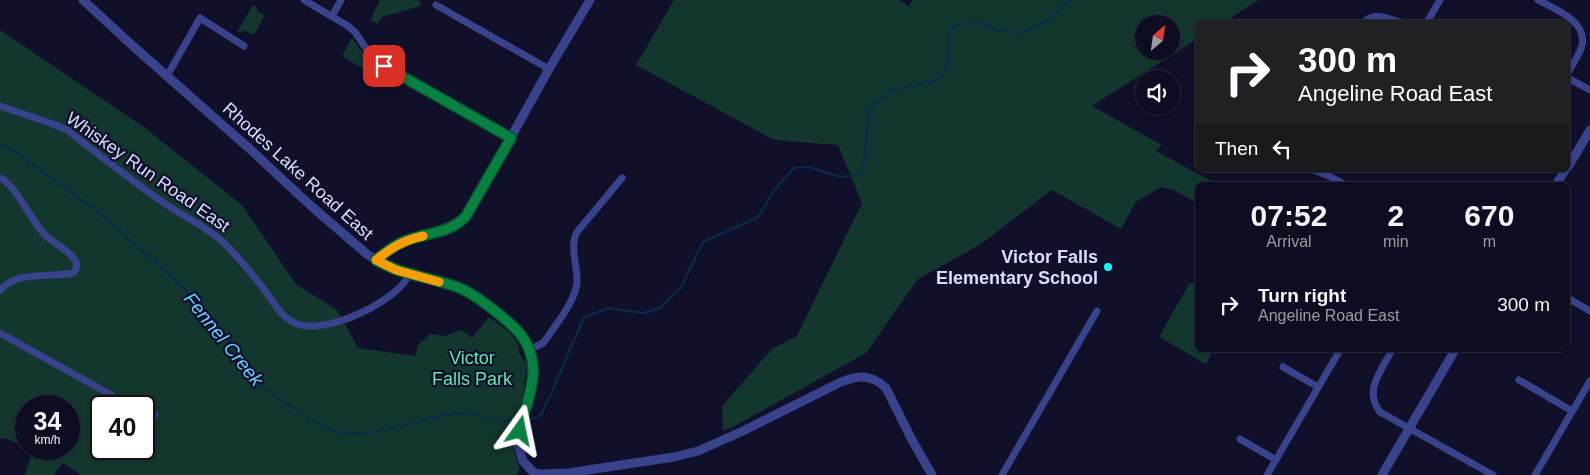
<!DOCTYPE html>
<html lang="en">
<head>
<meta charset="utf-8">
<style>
	:root { --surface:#0d0c20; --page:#1b1a2d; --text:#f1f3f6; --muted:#9a9ba5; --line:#2d2c3e }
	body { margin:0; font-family:Arial,sans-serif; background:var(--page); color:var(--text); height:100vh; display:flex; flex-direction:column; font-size:19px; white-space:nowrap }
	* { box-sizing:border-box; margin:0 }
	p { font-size:16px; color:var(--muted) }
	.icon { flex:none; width:28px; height:28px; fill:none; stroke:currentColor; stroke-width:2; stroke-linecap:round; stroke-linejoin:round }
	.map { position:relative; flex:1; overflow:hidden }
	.sheet { position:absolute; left:1195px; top:182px; width:375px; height:170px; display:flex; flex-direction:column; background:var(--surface); border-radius:8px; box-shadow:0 1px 4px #0004,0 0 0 1px var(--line) }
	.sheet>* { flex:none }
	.guide { position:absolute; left:1195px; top:20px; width:375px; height:152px; border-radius:8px; box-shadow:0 1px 4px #0004,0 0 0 1px var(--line); background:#202124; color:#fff; overflow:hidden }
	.needle { width:32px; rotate:29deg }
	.fabs { position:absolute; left:1135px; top:15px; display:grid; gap:10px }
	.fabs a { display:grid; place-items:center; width:45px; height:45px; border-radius:50%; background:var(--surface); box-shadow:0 1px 4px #0004,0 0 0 1px var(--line); font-size:25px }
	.speed { position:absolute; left:15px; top:395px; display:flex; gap:10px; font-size:25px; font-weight:700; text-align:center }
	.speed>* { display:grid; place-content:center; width:65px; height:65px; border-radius:50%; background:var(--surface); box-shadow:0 1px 4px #0004,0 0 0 1px var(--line); line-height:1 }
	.speed small { font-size:12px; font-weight:400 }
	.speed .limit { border:2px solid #111; border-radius:8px; background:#fff; color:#111 }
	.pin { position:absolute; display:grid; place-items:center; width:42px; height:42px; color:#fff; margin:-21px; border-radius:10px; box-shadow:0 2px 8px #0006 }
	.me { position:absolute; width:55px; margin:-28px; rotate:12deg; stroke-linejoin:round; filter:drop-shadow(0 0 4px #0008) }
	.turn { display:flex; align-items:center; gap:18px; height:105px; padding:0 20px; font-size:22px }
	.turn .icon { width:65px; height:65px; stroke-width:2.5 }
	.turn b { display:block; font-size:35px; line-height:42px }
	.then { display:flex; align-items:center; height:48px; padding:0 20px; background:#0003; gap:10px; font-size:19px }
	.eta { display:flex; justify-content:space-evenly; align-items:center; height:85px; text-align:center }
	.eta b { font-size:30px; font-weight:700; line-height:35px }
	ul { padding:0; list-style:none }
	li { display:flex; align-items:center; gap:15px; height:75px; padding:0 20px }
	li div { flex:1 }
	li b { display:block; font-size:19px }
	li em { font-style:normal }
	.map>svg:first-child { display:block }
</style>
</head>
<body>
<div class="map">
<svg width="1590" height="475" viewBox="0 0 1590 475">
	<rect width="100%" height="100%" fill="#11102b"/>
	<!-- green -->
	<g fill="#13362f" fill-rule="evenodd">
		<polygon points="380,0 420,0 421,6 382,17 378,24 370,20"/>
		<path d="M 674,0 L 899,0 L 909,6 L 912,0 L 1259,0 L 1224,22 L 1198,22 L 1197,39 L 1092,106 L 1162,145 L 1156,151 L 1219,185 L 1198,185 L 1197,203 L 1176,191 L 1161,187 L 1136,202 L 1121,229 L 1052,190 L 978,246 L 918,279 L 866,353 L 731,428 L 723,430 L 722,406 L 772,349 L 797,336 L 862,203 L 838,145 L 774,140 L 636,65 ZM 1144,24 L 1171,24 L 1171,51 L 1144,51 Z"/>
		<polygon points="253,5 258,8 257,11 265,15 254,35 245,31 237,32"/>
		<path d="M 0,30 L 144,127 L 242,205 L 296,284 L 337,310 L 358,348 L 415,356 L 418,345 L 430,334 L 445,336 L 461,330 L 472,338 L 489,317 C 501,326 521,337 519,354 L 527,364 C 525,377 524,390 521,403 C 515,433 509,439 520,469 L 516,475 L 81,475 L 63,463 L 53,475 L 25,475 L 33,450 L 30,449 L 69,449 L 69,406 L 26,406 L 26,447 L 5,438 L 0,439 ZM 101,406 L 144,406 L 144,449 L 101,449 Z"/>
		<polygon points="352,38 370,63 365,70 342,56"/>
		<polygon points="1197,282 1198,350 1213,350 1206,364 1161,338 1160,335 1189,284"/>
	</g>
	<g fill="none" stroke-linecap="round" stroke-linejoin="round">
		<!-- stream -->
		<g stroke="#092b4c" stroke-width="2">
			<path d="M 0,145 L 17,153 L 101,214 L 184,288 L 227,338 L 261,387 L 327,429 C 366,444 416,418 456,413 C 468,412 499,420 513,422"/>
			<polyline points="527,422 542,414 584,317 609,308 643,313 660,308 681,288 703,242 758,217 775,189 794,168 809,167 840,177 858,175 864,165 869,110 890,91 941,79 947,66 949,32 954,25 980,23 997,30 1021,33 1047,22 1068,0"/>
		</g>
		<!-- minor -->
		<g stroke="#39438c" stroke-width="7">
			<polyline points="304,0 348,26 355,32 373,59 384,67 511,138"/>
			<path d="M 1538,0 C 1555,9 1587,21 1582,45 C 1580,55 1572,64 1568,73"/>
			<polyline points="436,5 549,69"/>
			<polyline points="332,16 341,0"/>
			<path d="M 1365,22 C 1374,11 1389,19 1400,22"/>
			<polyline points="1427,22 1440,0"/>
			<polyline points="167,76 200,18 244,46"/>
			<polyline points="1568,78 1590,90"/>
			<path d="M 0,106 L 53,124 L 67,130 C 99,155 131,180 164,203 C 184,217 206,226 224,243 C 236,255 248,269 259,283 C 271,297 279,317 297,324 C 326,335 396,302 409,275"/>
			<polyline points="1314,170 1329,176 1346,185"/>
			<path d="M 0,178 C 16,185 31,221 45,235 C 53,244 88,259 73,273 C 49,278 19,270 0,290"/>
			<polyline points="1568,298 1590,311"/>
			<polyline points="0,333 131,406"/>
			<path d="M 529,350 L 543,343 L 547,338 C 557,323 575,301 577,283 C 578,266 569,247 577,232 L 622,178"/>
			<path d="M 1392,350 C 1382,370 1363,390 1380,412 L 1493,475"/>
			<polyline points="1283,367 1318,387"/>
			<polyline points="1519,380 1572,411"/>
			<polyline points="144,413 155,415"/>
			<polyline points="1240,439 1276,460"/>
			<polyline points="1002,475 1097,311"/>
			<polyline points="1267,475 1340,350"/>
			<polyline points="1535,475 1590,381"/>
		</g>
		<!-- tertiary -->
		<g stroke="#39438c" stroke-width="9">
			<path d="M 83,0 L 134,47 L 251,150 L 311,206 L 368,255 L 396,270 L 462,289 L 483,303 L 516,329 L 527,345 L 533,368 L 532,383 L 525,405 L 518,444 L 523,461 L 533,472 L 540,474 L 568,473 L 674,457 L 698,451 L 743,431 L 841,382 C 859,375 871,374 886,388 L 912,440 L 932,475"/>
			<polyline points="1568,167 1590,130"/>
			<polyline points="1556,185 1565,170"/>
			<path d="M 376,261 C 387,251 396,244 409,239 C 430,232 451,233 467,216 L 549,69 L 590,0"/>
			<polyline points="1382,475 1455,350"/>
		</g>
	</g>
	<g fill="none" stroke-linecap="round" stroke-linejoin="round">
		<!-- route casing -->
		<g stroke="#07532c" stroke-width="12">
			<path id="route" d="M 384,66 L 511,138 L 466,216 C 450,234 427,232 405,241 C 394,245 386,252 376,260 C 403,276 434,277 462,289 C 479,297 514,324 524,339 C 529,347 533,359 533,368 C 534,387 524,412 520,431"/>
		</g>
		<!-- route -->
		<use href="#route" stroke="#0b8043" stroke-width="9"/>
		<!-- slow -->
		<path stroke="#f59e0b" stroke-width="9" d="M 423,236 C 404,240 391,248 376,260 L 396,270 L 439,282"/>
	</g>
	<!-- markers -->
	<circle fill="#06fff3" stroke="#11102b" stroke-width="2" cx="1108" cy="267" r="5"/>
	<g text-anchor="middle" stroke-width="4.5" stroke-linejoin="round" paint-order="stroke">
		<!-- street labels -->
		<g font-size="18" fill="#dadcff" stroke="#11102b">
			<text transform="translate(298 171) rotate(42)" y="6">Rhodes Lake Road East</text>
			<text transform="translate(148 172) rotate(35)" y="6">Whiskey Run Road East</text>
		</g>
		<!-- poi labels -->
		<g font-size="18" font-weight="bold" fill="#dadcff" stroke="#11102b" text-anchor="end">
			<text x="1098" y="263">Victor Falls<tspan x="1098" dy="21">Elementary School</tspan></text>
		</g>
		<!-- park labels -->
		<g font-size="18" fill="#60e5b0" stroke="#11102b">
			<text x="472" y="364">Victor<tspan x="472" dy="21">Falls Park</tspan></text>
		</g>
		<!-- water labels -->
		<g font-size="19" font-style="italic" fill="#68d0ff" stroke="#11102b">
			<text transform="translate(224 339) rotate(51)" y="7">Fennel Creek</text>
		</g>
	</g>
</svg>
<div class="fabs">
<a><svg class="needle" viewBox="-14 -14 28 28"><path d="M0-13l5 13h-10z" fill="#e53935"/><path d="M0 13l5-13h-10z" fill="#9a9ba5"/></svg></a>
<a><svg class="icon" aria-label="sound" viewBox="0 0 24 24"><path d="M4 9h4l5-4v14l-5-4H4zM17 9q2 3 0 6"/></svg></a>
</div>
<div class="speed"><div>34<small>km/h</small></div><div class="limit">40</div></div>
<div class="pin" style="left:384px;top:66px;background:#d93025"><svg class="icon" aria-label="arrive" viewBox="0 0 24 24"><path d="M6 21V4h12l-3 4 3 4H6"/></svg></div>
<svg class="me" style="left:520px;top:431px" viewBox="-20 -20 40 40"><path d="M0-17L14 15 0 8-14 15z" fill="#0b8043" stroke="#fff" stroke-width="4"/></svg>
<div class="guide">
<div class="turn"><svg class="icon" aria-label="right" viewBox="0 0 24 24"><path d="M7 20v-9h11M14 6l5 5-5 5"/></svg><div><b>300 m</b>Angeline Road East</div></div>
<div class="then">Then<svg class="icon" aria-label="left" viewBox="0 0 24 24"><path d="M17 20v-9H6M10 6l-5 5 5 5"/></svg></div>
</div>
<section class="sheet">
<div class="eta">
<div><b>07:52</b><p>Arrival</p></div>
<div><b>2</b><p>min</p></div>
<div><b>670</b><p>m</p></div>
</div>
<ul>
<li><svg class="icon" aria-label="right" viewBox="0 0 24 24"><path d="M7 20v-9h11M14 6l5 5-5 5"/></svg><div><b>Turn right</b><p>Angeline Road East</p></div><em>300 m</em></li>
</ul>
</section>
</div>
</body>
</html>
